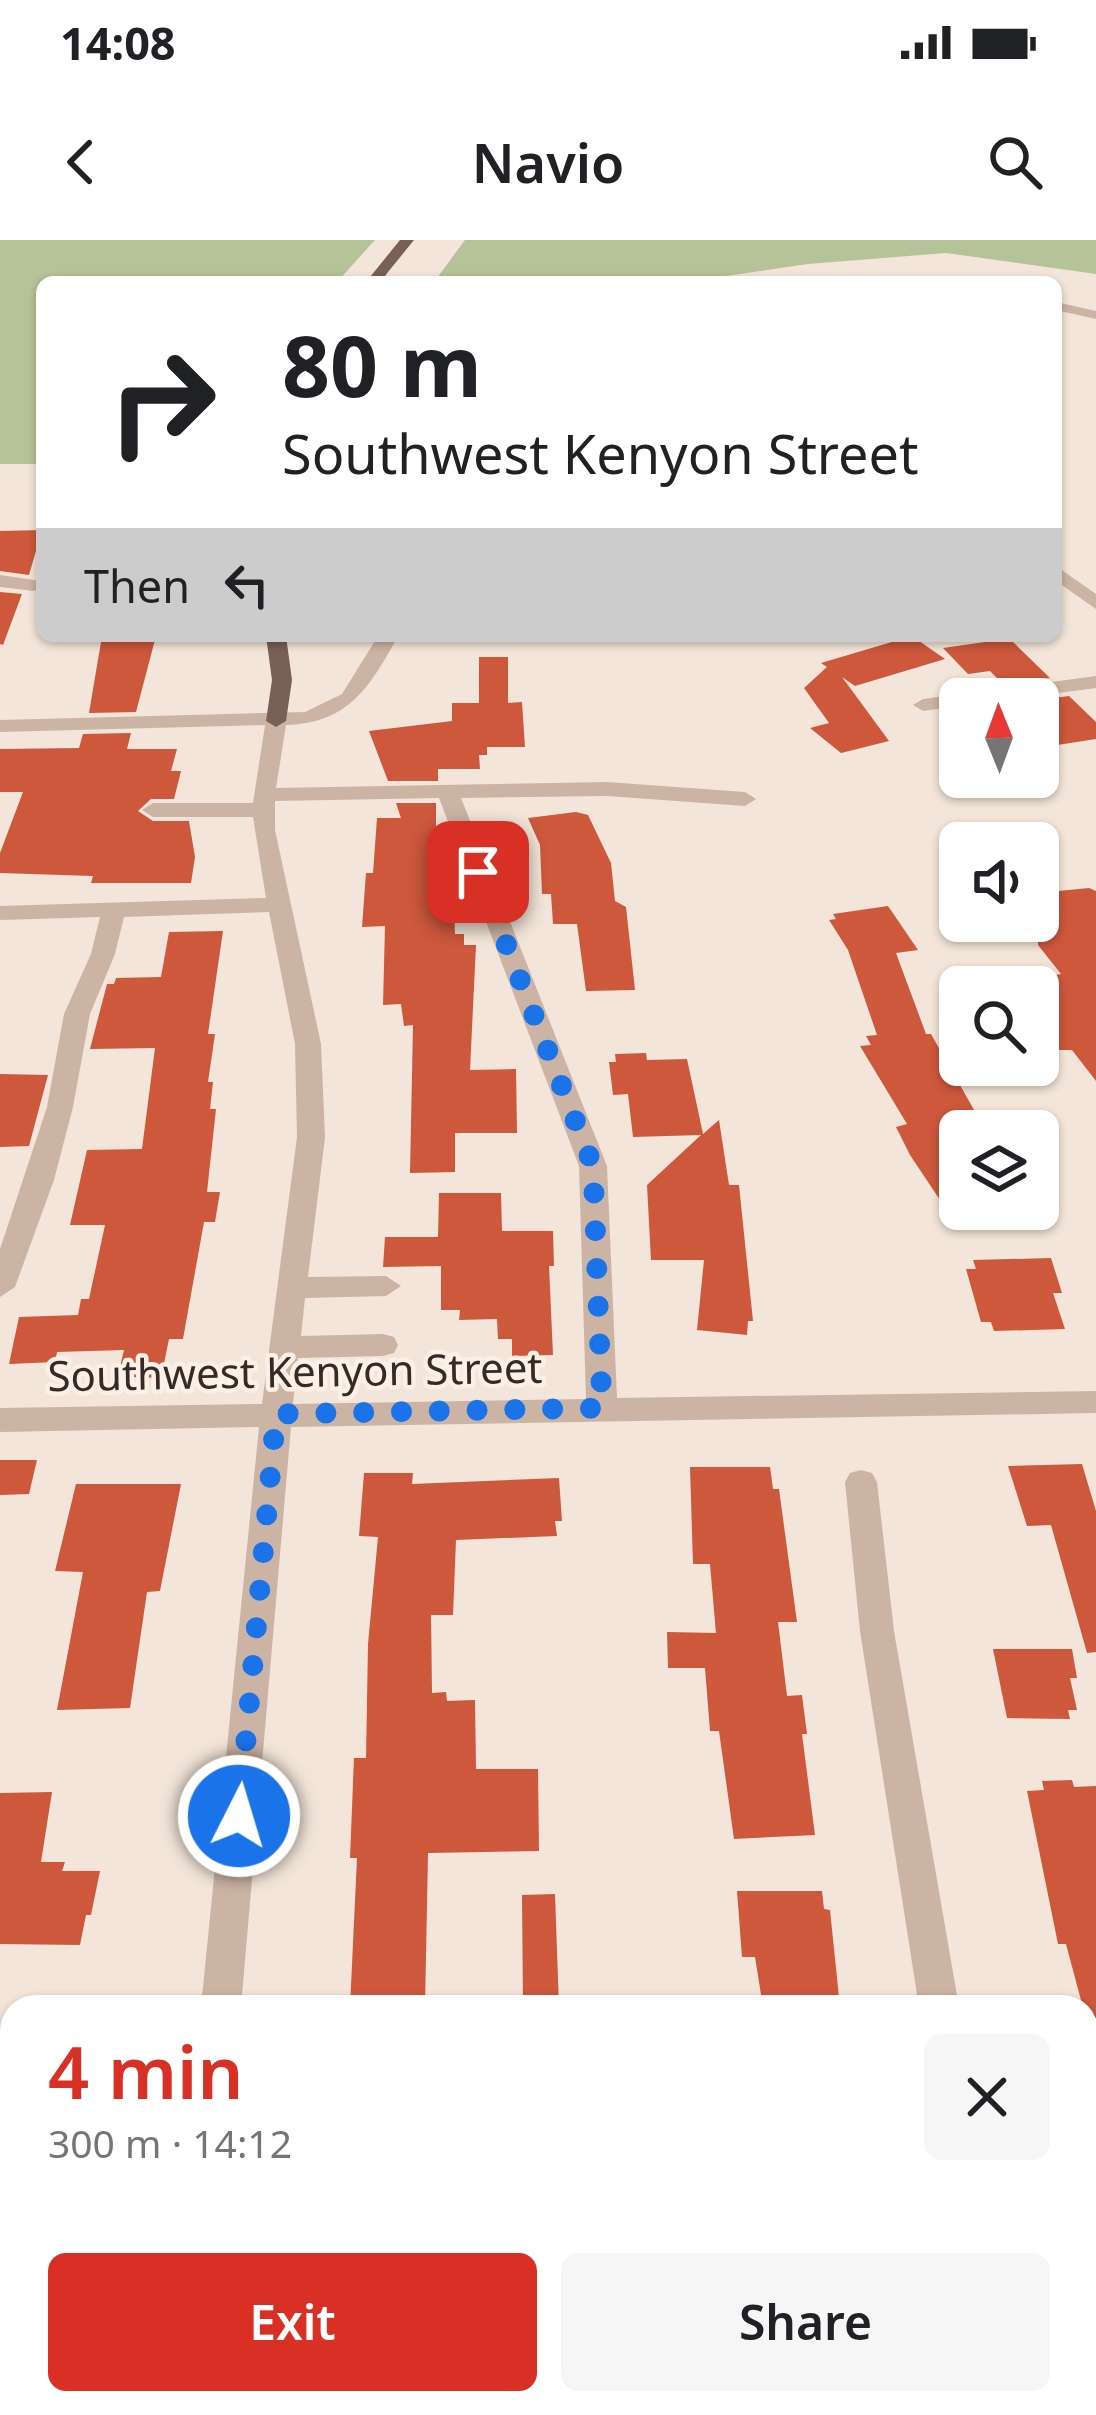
<!DOCTYPE html>
<html lang="en">
<head>
<meta charset="utf-8">
<style>
	:root { --surface:#fff; --page:#f6f6f6; --text:#202124; --muted:#757577; --accent:#d93025 }
	body { margin:0; font-family:"Noto Sans",sans-serif; background:var(--page); color:var(--text); height:100vh; display:flex; flex-direction:column; font-size:45px; white-space:nowrap }
	* { box-sizing:border-box; margin:0 }
	p { font-size:39px; color:var(--muted) }
	.icon { flex:none; width:66px; height:66px; fill:none; stroke:currentColor; stroke-width:2; stroke-linecap:round; stroke-linejoin:round }
	.map { position:relative; flex:1; overflow:hidden }
	.drawer { position:absolute; left:0px; top:1755px; width:1098px; height:420px; display:flex; flex-direction:column; background:var(--surface); border-radius:36px 36px 0 0; box-shadow:0 3px 9px #0004 }
	.drawer>* { flex:none }
	.banner { position:absolute; left:36px; top:36px; width:1026px; height:366px; border-radius:18px; box-shadow:0 3px 9px #0004; background:#fff; color:var(--text); overflow:hidden }
	.needle { width:78px; rotate:359deg }
	.fabs { position:absolute; left:939px; top:438px; display:grid; gap:24px }
	.fabs a { display:grid; place-items:center; width:120px; height:120px; border-radius:18px; background:var(--surface); box-shadow:0 3px 9px #0004; font-size:60px }
	.pin { position:absolute; display:grid; place-items:center; width:102px; height:102px; color:#fff; margin:-51px; border-radius:24px; box-shadow:0 6px 18px #0006 }
	.me { position:absolute; width:132px; margin:-66px; rotate:5deg; stroke-linejoin:round; filter:drop-shadow(0 0 9px #0008) }
	.turn { display:flex; align-items:center; gap:42px; height:252px; padding:0 48px; font-size:54px }
	.turn .icon { width:156px; height:156px; stroke-width:2.5 }
	.turn b { display:block; font-size:84px; line-height:102px }
	.then { display:flex; align-items:center; height:114px; padding:0 48px; background:#0003; gap:24px; font-size:45px }
	.round { display:grid; place-items:center; flex:none; width:126px; height:126px; border-radius:18px; background:var(--page) }
	.head { display:flex; align-items:center; justify-content:space-between; height:204px; padding:0 48px }
	h1 { font-size:72px; font-weight:600; line-height:90px; color:var(--accent) }
	.cta { display:flex; gap:24px; margin-top:auto; padding:24px 48px }
	.cta a { flex:1; height:138px; border-radius:18px; background:var(--accent); color:#fff; font-size:48px; font-weight:600; line-height:138px; text-align:center }
	.cta a+a { background:var(--page); color:var(--text) }
	.status { display:flex; justify-content:space-between; align-items:center; height:84px; padding:0 60px; background:var(--surface); direction:ltr }
	.status svg { height:33px; fill:currentColor }
	header { display:flex; justify-content:space-between; align-items:center; height:156px; padding:0 48px; background:var(--surface); font-size:54px; font-weight:600 }
	.map>svg:first-child { display:block }
</style>
</head>
<body>
<div class="status"><b>14:08</b><svg viewBox="0 0 49 12"><path d="M0 12V9h3v3zM5 12V6h3v6zM10 12V3h3v9zM15 12V0h3v12zM26 1h20v11H26zM47 4h2v5h-2z"/></svg></div>
<header><svg class="icon" aria-label="back" viewBox="0 0 24 24"><path d="M15 5l-7 7 7 7"/></svg>Navio<svg class="icon" aria-label="search" viewBox="0 0 24 24"><circle cx="10" cy="10" r="6"/><path d="M15 15l6 6"/></svg></header>
<div class="map">
<svg width="1096" height="2175" viewBox="0 0 1096 2175">
	<rect width="100%" height="100%" fill="#f3e5d9"/>
	<!-- green -->
	<g fill="#b6c398">
		<polygon points="0,0 375,0 337,42 42,42 42,224 0,224"/>
		<polygon points="465,0 1096,0 1096,34 946,13 808,24 685,42 434,42"/>
	</g>
	<!-- building -->
	<g fill="#cd583c">
		<polygon points="42,290 29,335 0,331 0,291"/>
		<polygon points="0,352 22,354 3,405 0,404"/>
		<polygon points="102,396 156,396 136,472 89,473"/>
		<polygon points="912,396 945,419 855,446 842,437 889,501 841,513 810,488 829,483 804,448 827,427 821,423"/>
		<polygon points="985,402 1013,402 1050,438 1003,444 990,431 968,434 943,408"/>
		<polygon points="479,417 508,417 508,463 522,462 525,507 487,507 487,515 479,515 480,529 438,529 438,541 388,541 369,491 452,481 452,463 479,463"/>
		<polygon points="1069,456 1096,482 1096,499 1038,508 1038,460"/>
		<polygon points="131,493 127,509 177,509 171,531 181,531 174,559 151,559 138,571 153,581 189,581 195,617 191,643 91,643 93,636 0,633 0,613 23,552 0,552 0,509 79,508 83,494"/>
		<polygon points="396,563 436,563 436,632 443,637 442,664 454,664 455,694 464,694 464,705 476,705 470,830 516,829 517,893 455,893 455,932 410,933 413,785 404,786 401,764 383,765 385,686 362,687 366,633 373,633 377,578 401,578"/>
		<polygon points="576,572 588,575 611,623 615,661 626,667 635,750 586,751 577,684 553,684 551,654 542,654 540,605 528,578"/>
		<polygon points="1089,648 1096,651 1096,841 1072,810 1038,810 1038,738 1061,734 1038,705 1038,653"/>
		<polygon points="888,666 918,710 896,713 926,794 931,794 986,891 960,891 960,990 910,915 896,887 907,884 860,806 871,805 866,796 877,795 848,710 829,680 836,679 833,674"/>
		<polygon points="223,691 208,794 215,794 208,842 213,842 210,869 216,869 207,952 220,952 215,982 204,982 183,1099 169,1099 161,1138 128,1137 130,1128 120,1127 124,1110 57,1112 55,1122 9,1124 19,1077 78,1075 81,1059 89,1059 105,985 70,985 87,910 142,909 155,808 90,809 107,744 114,744 116,738 161,737 169,692"/>
		<polygon points="646,813 647,820 687,819 703,894 719,880 729,945 739,945 753,1081 748,1081 747,1095 697,1090 704,1020 651,1020 647,945 701,895 633,897 628,854 613,855 609,822 616,822 615,814"/>
		<polygon points="0,834 48,835 29,906 0,907"/>
		<polygon points="439,953 501,953 502,991 553,991 554,1026 549,1026 553,1115 512,1116 512,1099 498,1099 497,1079 459,1080 460,1070 441,1070 441,1026 383,1027 385,997 438,997"/>
		<polygon points="1051,1018 1062,1053 1053,1053 1065,1089 994,1091 991,1082 981,1082 966,1029 976,1029 973,1020"/>
		<polygon points="0,1220 37,1220 29,1254 0,1255"/>
		<polygon points="1082,1224 1096,1271 1096,1412 1087,1413 1051,1285 1027,1286 1008,1226"/>
		<polygon points="690,1227 770,1227 773,1249 779,1249 797,1382 778,1382 787,1456 802,1455 807,1494 802,1494 815,1595 734,1599 719,1491 710,1491 705,1428 668,1428 667,1392 716,1393 710,1324 693,1324"/>
		<polygon points="364,1233 413,1233 412,1244 559,1238 562,1281 555,1281 557,1296 456,1300 453,1375 431,1375 432,1453 446,1452 447,1461 475,1460 476,1529 538,1529 539,1611 428,1613 425,1767 350,1767 357,1618 350,1618 354,1518 366,1518 368,1404 378,1297 359,1296"/>
		<polygon points="76,1244 181,1244 160,1351 147,1352 130,1468 57,1470 83,1332 55,1331"/>
		<polygon points="993,1409 1072,1409 1077,1438 1070,1438 1077,1470 1068,1470 1070,1479 1007,1478"/>
		<polygon points="1072,1540 1074,1547 1096,1546 1096,1778 1086,1779 1066,1704 1058,1704 1027,1551 1044,1550 1042,1541"/>
		<polygon points="52,1552 41,1622 65,1622 62,1631 100,1631 91,1675 86,1675 80,1705 0,1704 0,1553"/>
		<polygon points="737,1651 822,1651 824,1669 830,1670 840,1767 763,1767 755,1717 742,1717"/>
		<polygon points="555,1654 559,1767 523,1767 522,1655"/>
	</g>
	<g fill="none" stroke-linecap="round" stroke-linejoin="round">
		<!-- minor -->
		<g fill="#ccb4a4" fill-rule="evenodd">
			<polygon points="1056,62 1096,71 1096,79 1056,70"/>
			<polygon points="1056,326 1096,354 1096,369 1056,341"/>
			<polygon points="0,335 41,341 42,347 34,351 0,347"/>
			<path d="M 378,396 L 398,396 C 370,447 349,483 286,485 L 276,548 L 607,542 L 745,552 L 756,559 L 745,566 L 607,556 L 461,558 L 607,926 L 617,1158 L 1096,1151 L 1096,1173 L 291,1187 L 241,1767 L 201,1767 L 259,1187 L 0,1192 L 0,1168 L 262,1164 L 297,897 L 295,804 L 269,672 L 124,677 L 115,714 L 90,774 L 73,867 L 54,940 L 15,1047 L 0,1057 L 0,1009 L 47,867 L 64,774 L 91,714 L 100,677 L 0,680 L 0,666 L 266,658 L 253,577 L 153,577 L 142,570 L 153,563 L 253,563 L 265,485 L 0,492 L 0,480 L 305,472 L 342,454 ZM 439,558 L 579,926 L 586,1159 L 293,1164 L 298,1118 L 383,1116 L 394,1113 L 398,1105 L 394,1097 L 383,1094 L 301,1096 L 305,1058 L 386,1056 L 401,1046 L 386,1036 L 308,1037 L 325,897 L 321,804 L 275,590 L 275,561 Z"/>
			<polygon points="1096,436 1096,448 1012,459 960,459 960,466 923,471 913,465 923,459"/>
			<polygon points="861,1230 872,1233 877,1242 894,1391 959,1767 919,1767 860,1391 845,1242 850,1233"/>
			<polygon points="162,2163 208,2163 207,2175 161,2175"/>
			<polygon points="996,2163 1042,2163 1045,2175 999,2175"/>
		</g>
		<!-- major -->
		<g fill="#796056" fill-rule="evenodd">
			<polygon points="400,0 414,0 380,42 366,42"/>
			<polygon points="266,396 286,396 292,440 286,481 276,487 266,481 272,440"/>
		</g>
	</g>
	<g fill="none" stroke-linecap="round" stroke-linejoin="round">
		<!-- route -->
		<polyline stroke="#1a73e8" stroke-width="21" stroke-dasharray="0 37.8" points="239,1576 276,1174 602,1168 593,926 478,632"/>
	</g>
	<g text-anchor="middle" stroke-width="9" stroke-linejoin="round" paint-order="stroke">
		<!-- street labels -->
		<g font-size="42" fill="#362a26" stroke="#faf0e5">
			<text transform="translate(295 1132) rotate(-1)" y="15">Southwest Kenyon Street</text>
		</g>
	</g>
</svg>
<div class="fabs">
<a><svg class="needle" viewBox="-14 -14 28 28"><path d="M0-13l5 13h-10z" fill="#e53935"/><path d="M0 13l5-13h-10z" fill="#757577"/></svg></a>
<a><svg class="icon" aria-label="sound" viewBox="0 0 24 24"><path d="M4 9h4l5-4v14l-5-4H4zM17 9q2 3 0 6"/></svg></a>
<a><svg class="icon" aria-label="search" viewBox="0 0 24 24"><circle cx="10" cy="10" r="6"/><path d="M15 15l6 6"/></svg></a>
<a><svg class="icon" aria-label="layers" viewBox="0 0 24 24"><path d="M12 4l9 5-9 5-9-5zM3 14l9 5 9-5"/></svg></a>
</div>
<div class="pin" style="left:478px;top:632px;background:#d93025"><svg class="icon" aria-label="arrive" viewBox="0 0 24 24"><path d="M6 21V4h12l-3 4 3 4H6"/></svg></div>
<svg class="me" style="left:239px;top:1576px" viewBox="-20 -20 40 40"><circle r="17" fill="#1a73e8" stroke="#fff" stroke-width="3"/><path d="M0-11L8 9 0 5-8 9z" fill="#fff"/></svg>
<div class="banner">
<div class="turn"><svg class="icon" aria-label="right" viewBox="0 0 24 24"><path d="M7 20v-9h11M14 6l5 5-5 5"/></svg><div><b>80 m</b>Southwest Kenyon Street</div></div>
<div class="then">Then<svg class="icon" aria-label="left" viewBox="0 0 24 24"><path d="M17 20v-9H6M10 6l-5 5 5 5"/></svg></div>
</div>
<section class="drawer">
<div class="head"><div><h1>4 min</h1><p>300 m · 14:12</p></div><a class="round"><svg class="icon" aria-label="close" viewBox="0 0 24 24"><path d="M6 6l12 12M18 6L6 18"/></svg></a></div>
<div class="cta"><a>Exit</a><a>Share</a></div>
</section>
</div>
</body>
</html>
